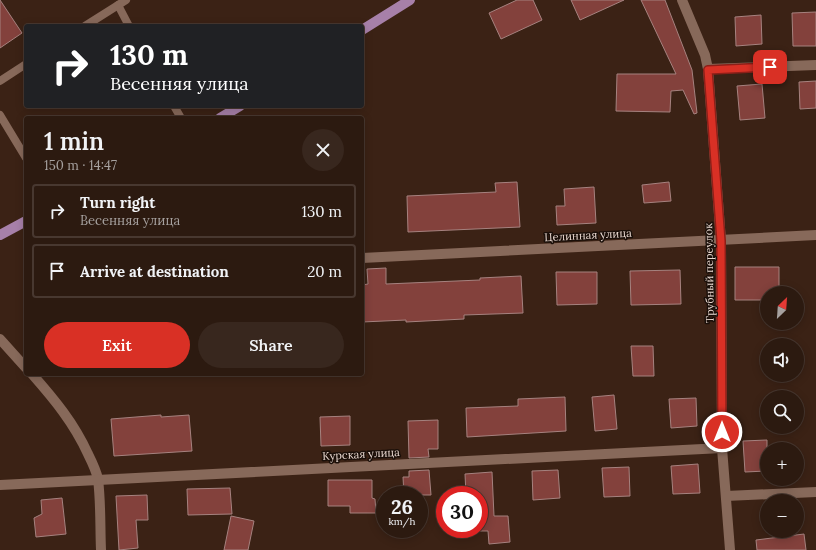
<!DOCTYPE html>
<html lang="en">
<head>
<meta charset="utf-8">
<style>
	:root { --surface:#2c1a10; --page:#38271e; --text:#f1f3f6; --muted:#a6a19f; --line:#483830; --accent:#d93025 }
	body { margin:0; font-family:Lora,serif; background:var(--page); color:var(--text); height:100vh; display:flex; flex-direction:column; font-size:15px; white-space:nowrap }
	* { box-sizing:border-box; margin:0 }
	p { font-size:13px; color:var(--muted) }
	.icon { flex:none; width:22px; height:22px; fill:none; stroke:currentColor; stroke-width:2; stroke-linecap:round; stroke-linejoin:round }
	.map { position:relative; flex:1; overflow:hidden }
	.drawer { position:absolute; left:24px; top:116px; width:340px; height:260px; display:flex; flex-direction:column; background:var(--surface); border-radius:4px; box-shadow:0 2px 10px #0003,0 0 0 1px var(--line) }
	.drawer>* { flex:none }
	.banner { position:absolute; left:24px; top:24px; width:340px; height:84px; border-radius:4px; box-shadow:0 2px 10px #0003,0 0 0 1px var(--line); background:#202124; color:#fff; overflow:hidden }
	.needle { width:26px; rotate:25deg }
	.buttons { position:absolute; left:760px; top:286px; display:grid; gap:8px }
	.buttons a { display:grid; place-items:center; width:44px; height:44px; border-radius:50%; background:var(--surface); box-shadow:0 2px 10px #0003,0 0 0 1px var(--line); font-size:20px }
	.speed { position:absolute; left:376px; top:486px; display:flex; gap:8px; font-size:20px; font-weight:700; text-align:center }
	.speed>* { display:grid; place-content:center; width:52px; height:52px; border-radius:50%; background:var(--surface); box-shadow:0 2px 10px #0003,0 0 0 1px var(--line); line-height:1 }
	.speed small { font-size:10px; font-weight:400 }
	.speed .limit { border:6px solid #d22; background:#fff; color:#111 }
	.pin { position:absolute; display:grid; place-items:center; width:34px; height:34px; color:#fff; margin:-17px; border-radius:8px; box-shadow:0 2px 6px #0006 }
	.me { position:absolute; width:44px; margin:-22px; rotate:0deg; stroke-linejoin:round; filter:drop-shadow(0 0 3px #0008) }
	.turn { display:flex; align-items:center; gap:14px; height:84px; padding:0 20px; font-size:18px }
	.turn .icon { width:52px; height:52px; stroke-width:2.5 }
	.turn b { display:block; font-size:28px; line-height:34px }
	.round { display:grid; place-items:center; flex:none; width:42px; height:42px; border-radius:21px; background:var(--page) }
	.headline { display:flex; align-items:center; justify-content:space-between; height:68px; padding:0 20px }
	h1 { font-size:24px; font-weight:600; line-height:30px }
	.cta { display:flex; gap:8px; margin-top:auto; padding:8px 20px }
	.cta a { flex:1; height:46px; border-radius:24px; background:var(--accent); color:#fff; font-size:16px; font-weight:600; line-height:46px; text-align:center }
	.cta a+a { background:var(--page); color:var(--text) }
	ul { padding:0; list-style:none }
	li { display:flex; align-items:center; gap:12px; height:54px; margin:0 8px 6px; padding:0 12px; border:2px solid var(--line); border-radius:4px }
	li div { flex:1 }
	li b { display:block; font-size:15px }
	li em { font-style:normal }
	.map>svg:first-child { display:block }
</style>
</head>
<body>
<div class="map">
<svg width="816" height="550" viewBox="0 0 816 550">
	<rect width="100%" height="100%" fill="#3b2215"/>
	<!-- building -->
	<g fill="#83413c" stroke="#a6827f">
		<polygon points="0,0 22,33 0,48"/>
		<polygon points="517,0 533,0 542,20 501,39 489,13"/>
		<polygon points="571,0 624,0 580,20"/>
		<polygon points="641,0 665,0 692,70 697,113 694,114 683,90 671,91 670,112 616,111 617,74 676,74"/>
		<polygon points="816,12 816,46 793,46 792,13"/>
		<polygon points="761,15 762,44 736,46 735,17"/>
		<polygon points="816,81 816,108 800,109 799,82"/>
		<polygon points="762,84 765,118 740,120 737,86"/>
		<polygon points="517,182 520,227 408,232 407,196 496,192 495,183"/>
		<polygon points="669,182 671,201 644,203 642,185"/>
		<polygon points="594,187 596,223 557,225 556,206 565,206 564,189"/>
		<polygon points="735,267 779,267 779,293 767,293 767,300 735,300"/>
		<polygon points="386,268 386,284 480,280 480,278 521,276 523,313 464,315 464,319 406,322 406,320 362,322 362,285 368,284 367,269"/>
		<polygon points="680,270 681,304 631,305 630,271"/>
		<polygon points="556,272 597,272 597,304 557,305"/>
		<polygon points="631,346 653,346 654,376 633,376"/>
		<polygon points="614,395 617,429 595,431 592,397"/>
		<polygon points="565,397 566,431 467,437 466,408 518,406 518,399"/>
		<polygon points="696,398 697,426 671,428 669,399"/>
		<polygon points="161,415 161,417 189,415 192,451 114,456 111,419"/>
		<polygon points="350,416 350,445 321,446 320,417"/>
		<polygon points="438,420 438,449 428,449 429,457 409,458 408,421"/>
		<polygon points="767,440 767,471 745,472 743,441"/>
		<polygon points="698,464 700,493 673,494 671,466"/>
		<polygon points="629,467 630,496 604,497 602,468"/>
		<polygon points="429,470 431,495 404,495 403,477 409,477 409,471"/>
		<polygon points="558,470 560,498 533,500 532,471"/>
		<polygon points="492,472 494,516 508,516 510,542 489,544 488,531 479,531 479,495 466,495 465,474"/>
		<polygon points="328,480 372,480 372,498 375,499 376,513 350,513 350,506 328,506"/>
		<polygon points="230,488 232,514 188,515 187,489"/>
		<polygon points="147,495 148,520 136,520 138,548 119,550 116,496"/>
		<polygon points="62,498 66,534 36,537 34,518 42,514 41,500"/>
		<polygon points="231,516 254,521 248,550 224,550"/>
		<polygon points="804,534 806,550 757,550 756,540"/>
	</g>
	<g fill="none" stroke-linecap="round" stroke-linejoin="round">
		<!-- lane -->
		<g stroke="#87695a" stroke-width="8">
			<polyline points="118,5 129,26"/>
			<polyline points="85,26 126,0"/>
			<polyline points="0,81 26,64"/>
			<polyline points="174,106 181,118"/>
			<polyline points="0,115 26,158"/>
		</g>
		<!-- street -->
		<g stroke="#87695a" stroke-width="10">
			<polyline points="682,0 705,55 708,69 721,241 722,448 730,550"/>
			<polyline points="708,69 816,65"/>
			<polyline points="362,258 816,235"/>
			<polyline points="0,339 26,368"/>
			<path d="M 32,374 C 54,399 74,423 88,454 C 92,462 96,470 98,479 C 101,503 100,527 101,550"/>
			<polyline points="0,485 722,448"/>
			<polyline points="726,496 816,492"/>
		</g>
		<!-- primary -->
		<g stroke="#a780a9" stroke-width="10">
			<polyline points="362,30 410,0"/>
			<polyline points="220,118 240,106"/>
			<polyline points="0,235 26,221"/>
		</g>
	</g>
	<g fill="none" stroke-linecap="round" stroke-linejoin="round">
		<!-- route casing -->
		<g stroke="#8d1f18" stroke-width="10">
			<polyline id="route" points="722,432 721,241 708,70 770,67"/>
		</g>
		<!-- route -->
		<use href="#route" stroke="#d93025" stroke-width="7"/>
	</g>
	<g text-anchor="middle" stroke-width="3" stroke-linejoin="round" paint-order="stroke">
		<!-- street labels -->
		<g font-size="11" fill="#ebdad2" stroke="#1a0f09">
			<text transform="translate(588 235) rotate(-3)" y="4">Целинная улица</text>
			<text transform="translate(709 273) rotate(-91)" y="4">Трубный переулок</text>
			<text transform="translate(361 454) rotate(-3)" y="4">Курская улица</text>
		</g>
	</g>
</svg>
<div class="buttons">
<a><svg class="needle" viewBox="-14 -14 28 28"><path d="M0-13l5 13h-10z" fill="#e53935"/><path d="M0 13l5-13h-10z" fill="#a6a19f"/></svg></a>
<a><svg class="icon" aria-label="sound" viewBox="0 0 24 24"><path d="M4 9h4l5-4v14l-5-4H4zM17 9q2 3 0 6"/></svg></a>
<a><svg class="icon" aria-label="search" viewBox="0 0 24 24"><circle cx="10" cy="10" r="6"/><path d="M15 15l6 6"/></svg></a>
<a>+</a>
<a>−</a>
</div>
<div class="speed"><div>26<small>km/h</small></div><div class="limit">30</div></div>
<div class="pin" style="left:770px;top:67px;background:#d93025"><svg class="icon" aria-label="arrive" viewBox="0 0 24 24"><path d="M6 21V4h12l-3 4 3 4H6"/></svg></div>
<svg class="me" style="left:722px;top:432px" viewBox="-20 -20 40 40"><circle r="17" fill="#d93025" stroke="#fff" stroke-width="3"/><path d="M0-11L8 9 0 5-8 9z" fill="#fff"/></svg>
<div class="banner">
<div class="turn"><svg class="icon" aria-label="right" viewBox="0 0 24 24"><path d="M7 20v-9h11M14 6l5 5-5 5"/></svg><div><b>130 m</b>Весенняя улица</div></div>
</div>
<section class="drawer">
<div class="headline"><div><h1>1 min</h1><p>150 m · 14:47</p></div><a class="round"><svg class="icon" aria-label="close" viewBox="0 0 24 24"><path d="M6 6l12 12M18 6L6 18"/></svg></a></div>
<ul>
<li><svg class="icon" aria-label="right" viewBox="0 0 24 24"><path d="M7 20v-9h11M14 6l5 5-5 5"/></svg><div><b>Turn right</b><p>Весенняя улица</p></div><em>130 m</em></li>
<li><svg class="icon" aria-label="arrive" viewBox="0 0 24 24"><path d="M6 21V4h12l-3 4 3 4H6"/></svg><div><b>Arrive at destination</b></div><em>20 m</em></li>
</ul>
<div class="cta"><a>Exit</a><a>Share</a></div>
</section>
</div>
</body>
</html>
